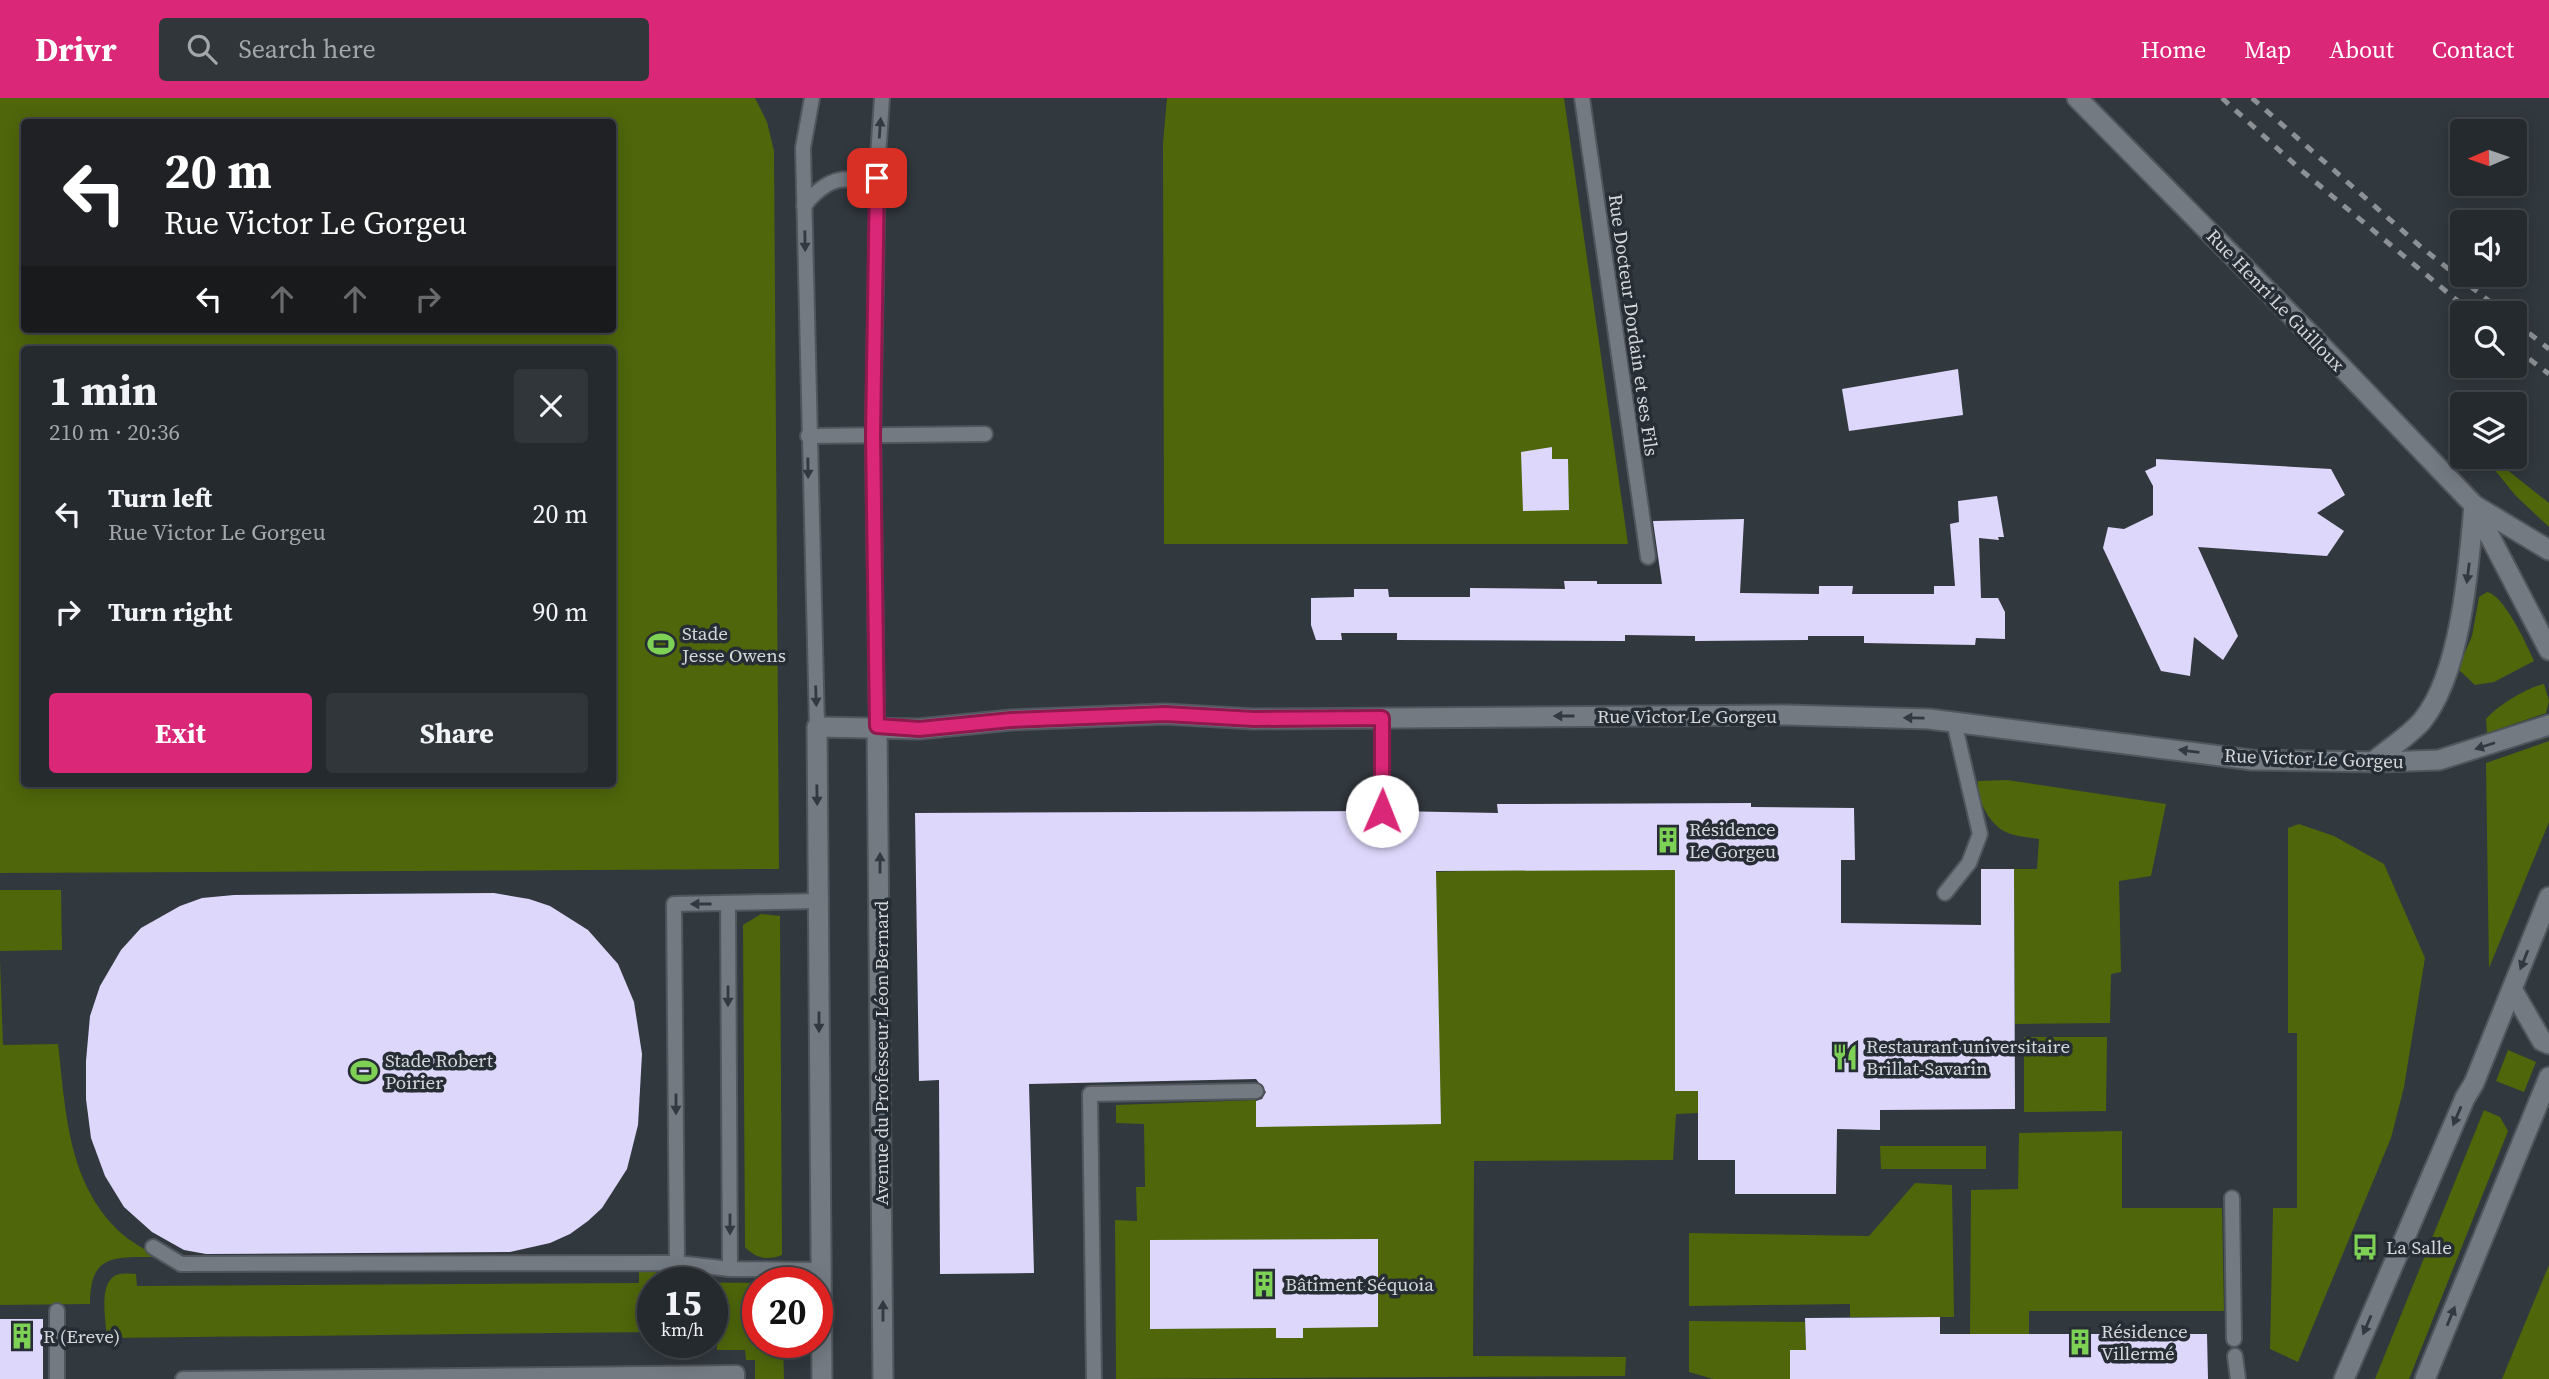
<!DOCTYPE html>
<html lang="en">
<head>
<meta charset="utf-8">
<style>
	:root { --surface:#252a2e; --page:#31363a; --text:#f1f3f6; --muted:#a3a7aa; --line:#42464a; --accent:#db2777 }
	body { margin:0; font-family:"Source Serif 4",serif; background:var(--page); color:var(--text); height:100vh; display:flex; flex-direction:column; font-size:26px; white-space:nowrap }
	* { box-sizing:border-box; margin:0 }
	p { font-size:23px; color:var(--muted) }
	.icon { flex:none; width:38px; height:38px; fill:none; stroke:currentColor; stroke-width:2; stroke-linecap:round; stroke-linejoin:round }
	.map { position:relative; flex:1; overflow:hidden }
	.drawer { position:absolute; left:21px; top:248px; width:595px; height:441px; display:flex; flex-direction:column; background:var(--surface); border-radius:7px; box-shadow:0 4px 18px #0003,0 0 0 2px var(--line) }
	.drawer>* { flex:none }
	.banner { position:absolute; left:21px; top:21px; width:595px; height:214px; border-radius:7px; box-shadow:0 4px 18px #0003,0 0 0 2px var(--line); background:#202124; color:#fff; overflow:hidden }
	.needle { width:46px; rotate:268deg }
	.buttons { position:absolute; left:2450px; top:21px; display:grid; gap:14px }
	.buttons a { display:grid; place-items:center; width:77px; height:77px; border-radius:7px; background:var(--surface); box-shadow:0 4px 18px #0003,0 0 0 2px var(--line); font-size:35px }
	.speed { position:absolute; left:637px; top:1169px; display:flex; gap:14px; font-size:35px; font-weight:700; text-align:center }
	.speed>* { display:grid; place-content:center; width:91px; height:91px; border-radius:50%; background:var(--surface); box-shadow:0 4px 18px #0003,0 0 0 2px var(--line); line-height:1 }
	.speed small { font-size:18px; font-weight:400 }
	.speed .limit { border:10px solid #d22; background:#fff; color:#111 }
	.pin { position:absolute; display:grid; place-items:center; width:60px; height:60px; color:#fff; margin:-30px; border-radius:14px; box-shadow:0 4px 10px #0006 }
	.me { position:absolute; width:77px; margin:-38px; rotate:1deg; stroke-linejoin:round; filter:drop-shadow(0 0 5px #0008) }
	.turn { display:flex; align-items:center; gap:24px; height:147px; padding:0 28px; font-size:32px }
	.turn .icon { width:91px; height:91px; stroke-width:2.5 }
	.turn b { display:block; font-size:49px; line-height:60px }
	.lanes { display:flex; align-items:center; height:66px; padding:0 28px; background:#0003; justify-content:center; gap:35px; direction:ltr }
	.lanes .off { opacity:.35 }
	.round { display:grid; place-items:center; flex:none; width:74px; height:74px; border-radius:7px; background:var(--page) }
	.summary { display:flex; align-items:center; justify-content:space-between; height:119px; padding:0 28px }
	h1 { font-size:42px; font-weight:700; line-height:52px }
	.action { display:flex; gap:14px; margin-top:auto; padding:14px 28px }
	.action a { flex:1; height:80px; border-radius:7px; background:var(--accent); color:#fff; font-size:28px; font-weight:700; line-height:80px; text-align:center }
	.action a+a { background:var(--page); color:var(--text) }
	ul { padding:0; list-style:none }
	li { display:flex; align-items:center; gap:21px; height:98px; padding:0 28px }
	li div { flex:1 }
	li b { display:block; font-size:26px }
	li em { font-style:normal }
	header { display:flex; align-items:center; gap:42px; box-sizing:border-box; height:98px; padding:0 35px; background:var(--accent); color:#fff }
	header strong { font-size:33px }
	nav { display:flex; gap:38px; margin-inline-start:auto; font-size:24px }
	.search { width:490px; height:63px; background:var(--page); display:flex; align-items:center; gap:18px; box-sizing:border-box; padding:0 24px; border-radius:7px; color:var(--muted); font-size:26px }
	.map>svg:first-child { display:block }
</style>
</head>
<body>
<header>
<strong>Drivr</strong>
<div class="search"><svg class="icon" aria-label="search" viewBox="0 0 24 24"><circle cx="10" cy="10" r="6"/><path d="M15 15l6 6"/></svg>Search here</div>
<nav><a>Home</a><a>Map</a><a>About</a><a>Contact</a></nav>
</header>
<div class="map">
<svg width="2549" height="1281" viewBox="0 0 2549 1281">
	<rect width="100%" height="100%" fill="#31383e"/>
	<!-- green -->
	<g fill="#4f660b" fill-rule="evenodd">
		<path d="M 0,0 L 755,0 L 767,24 L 774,53 L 779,771 L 0,775 ZM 24,24 L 612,24 L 612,231 L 24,231 ZM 24,252 L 612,252 L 612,686 L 24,686 Z"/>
		<polygon points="1167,0 1564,0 1628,446 1164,446 1163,45"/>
		<polygon points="2484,359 2491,359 2549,405 2549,429 2516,398"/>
		<path d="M 2487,494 C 2504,497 2527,547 2534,563 L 2494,584 L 2475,587 L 2458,571 L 2472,538 L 2479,499 Z"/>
		<path d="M 2544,586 L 2549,603 L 2546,615 L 2487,635 L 2486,621 C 2498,607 2526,590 2544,586 Z"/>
		<polygon points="2549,643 2549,724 2489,870 2486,665"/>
		<path d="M 2007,682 L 2166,706 L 2151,778 L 2119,783 L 2121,874 L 2111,876 L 2110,925 L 2015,926 L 2014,771 L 2037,771 L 2039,741 C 2028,739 2016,739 2006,734 C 1989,727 1976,700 1978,683 Z"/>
		<polygon points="2299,726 2334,738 2384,766 2425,860 2404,989 2391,1040 2298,1264 2270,1251 2273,1110 2297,1110 2297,935 2288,935 2288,730"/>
		<polygon points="1482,772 1717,772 1675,822 1675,992 1698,993 1698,1015 1676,1016 1673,1062 1474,1063 1473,1258 1626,1259 1625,1278 1116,1281 1115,1122 1137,1123 1136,1089 1145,1089 1144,1026 1116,1025 1116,1007 1256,1002 1256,1029 1436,774"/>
		<polygon points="0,792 61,792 62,852 0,853"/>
		<path d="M 761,816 L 780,818 L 782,1157 C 768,1163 755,1160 745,1149 L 743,827 Z"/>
		<path d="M 0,862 L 3,947 L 58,946 C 66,1013 67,1085 121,1135 C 131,1144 145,1151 157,1159 C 115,1159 90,1155 90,1206 L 0,1207 Z"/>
		<polygon points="2024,939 2107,939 2106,1013 2024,1014"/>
		<polygon points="2508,952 2536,964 2524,994 2496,983"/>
		<polygon points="2484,1012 2500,1019 2508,1033 2409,1281 2375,1281"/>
		<polygon points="2122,1033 2122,1110 2222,1110 2224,1213 2029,1213 2029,1237 1970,1237 1971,1092 2018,1091 2019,1035"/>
		<polygon points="1880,1048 1986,1048 1986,1071 1881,1071"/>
		<polygon points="1915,1085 1952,1087 1954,1219 1850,1219 1850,1206 1689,1208 1689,1135 1869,1138"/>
		<polygon points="2549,1167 2549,1281 2502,1281"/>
		<path d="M 656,1172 L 657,1184 L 769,1185 L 758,1185 L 758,1244 L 783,1244 L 784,1281 L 755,1281 L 755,1262 L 746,1262 L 745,1252 L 717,1252 L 717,1234 L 712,1234 L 712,1185 L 653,1185 L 653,1234 L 107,1240 C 106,1224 99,1190 113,1179 C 119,1174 129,1176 136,1176 L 137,1188 L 639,1185 L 639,1173 Z"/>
		<polygon points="1689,1223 1805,1224 1806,1252 1790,1252 1790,1281 1713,1281 1689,1274"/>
	</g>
	<!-- building -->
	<g fill="#ded7fc">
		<polygon points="1958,271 1963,317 1849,333 1842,291"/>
		<polygon points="1552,349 1552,361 1568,361 1569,412 1523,413 1521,354"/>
		<polygon points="2156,361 2331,371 2345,397 2317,415 2344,433 2327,458 2198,449 2238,538 2223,562 2194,539 2190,578 2161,573 2103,450 2108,429 2124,431 2153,417 2153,388 2145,373 2156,368"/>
		<polygon points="1997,398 2004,439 1998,439 1999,442 1979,440 1981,500 1998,500 2005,514 2005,541 1976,540 1975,547 1864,545 1864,538 1808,538 1808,542 1695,543 1695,538 1625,537 1625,543 1397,542 1397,535 1341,535 1342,542 1316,542 1311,527 1311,500 1354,499 1354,491 1388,491 1389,499 1470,499 1470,490 1565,491 1564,483 1597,483 1597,486 1662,486 1653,423 1744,421 1740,495 1819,496 1819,488 1853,488 1852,496 1934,496 1934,488 1955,488 1950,426 1959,424 1958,403"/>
		<polygon points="1751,705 1751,709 1854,710 1855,762 1841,762 1841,825 1981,827 1981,771 2014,771 2015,1011 1880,1012 1880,1032 1837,1031 1836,1096 1735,1096 1735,1062 1698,1062 1698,993 1675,993 1675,772 1436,773 1441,1026 1256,1029 1256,1003 1262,1001 1266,994 1256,981 1029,986 1034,1175 940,1176 939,982 919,983 915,715 1372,713 1377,721 1383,723 1390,718 1392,713 1498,715 1497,706"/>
		<polygon points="494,795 529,801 550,808 588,832 618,866 634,904 642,956 638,1027 627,1071 602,1110 588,1123 570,1136 550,1145 510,1154 206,1156 184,1152 152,1134 124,1109 105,1078 91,1040 86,1001 86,963 90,918 100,888 121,852 141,830 180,808 202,800 234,797"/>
		<polygon points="1378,1141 1378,1229 1303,1230 1303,1240 1276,1240 1276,1230 1150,1231 1150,1142"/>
		<polygon points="1940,1219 1940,1236 2207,1236 2208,1281 1790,1281 1790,1252 1806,1252 1805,1220"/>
		<rect x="0" y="1221" width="43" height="60"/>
	</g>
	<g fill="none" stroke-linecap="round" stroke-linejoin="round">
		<!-- service casing -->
		<g stroke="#51565c" stroke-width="18">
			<g id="service">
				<polyline points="812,0 803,50 817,629"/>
				<polyline points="1582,0 1648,459"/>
				<path d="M 804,108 C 825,81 853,68 877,101"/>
				<polyline points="808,338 985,336"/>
				<polyline points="1382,620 1382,713"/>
				<polyline points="877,628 873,337 878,59 882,0"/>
				<polyline points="1945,795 1969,765 1980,736 1954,624"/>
				<polyline points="728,806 730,1171"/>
				<polyline points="2232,1100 2234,1241"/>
				<polyline points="153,1149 181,1166 677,1165 730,1171 821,1172"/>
				<polyline points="677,1165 674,806 818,803"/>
				<polyline points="57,1213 57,1281"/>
				<polyline points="2235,1258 2238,1281"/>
				<polyline points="183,1281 737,1275 737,1281"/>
				<polyline points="1094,1281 1090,996 1256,993"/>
			</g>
		</g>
		<!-- minor casing -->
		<g stroke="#51565c" stroke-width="23">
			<g id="minor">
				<polyline points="877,628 883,1281"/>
				<path d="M 2373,664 C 2388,651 2409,638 2422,623 C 2461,576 2469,467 2474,407"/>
				<polyline points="822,1281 817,629 919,631 1011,622 1165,616 1254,621 1787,617 1929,621 2252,662 2380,664 2439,662 2549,627"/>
			</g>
		</g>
		<!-- tertiary casing -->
		<g stroke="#51565c" stroke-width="23">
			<g id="tertiary">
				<polyline points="2077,0 2312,238 2474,407 2549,452"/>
				<polyline points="2474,408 2549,552"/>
				<polyline points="2512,891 2542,943 2549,946"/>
			</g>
		</g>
		<!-- secondary casing -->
		<g stroke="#51565c" stroke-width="23">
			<g id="secondary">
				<polyline points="2344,1281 2465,1000 2474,985 2549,799"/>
				<polyline points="2425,1281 2549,979"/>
			</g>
		</g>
		<!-- service -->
		<use href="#service" stroke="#737a82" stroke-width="14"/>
		<!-- minor -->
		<use href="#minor" stroke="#737a82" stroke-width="19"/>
		<!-- tertiary -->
		<use href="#tertiary" stroke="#737a82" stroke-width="19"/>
		<!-- secondary -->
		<use href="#secondary" stroke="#737a82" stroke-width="19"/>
		<!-- rail -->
		<g stroke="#8c9196" stroke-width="5" stroke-dasharray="9 9" stroke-linecap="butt">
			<polyline points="2222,0 2301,72 2472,215"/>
			<polyline points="2252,0 2421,149 2504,215"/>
			<polyline points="2515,224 2549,251"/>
			<polyline points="2515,250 2549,276"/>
		</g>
	</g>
	<!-- one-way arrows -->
	<defs><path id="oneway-solid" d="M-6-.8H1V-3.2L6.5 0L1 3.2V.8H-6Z" transform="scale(1.75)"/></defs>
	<g fill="#323940">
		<use href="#oneway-solid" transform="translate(880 30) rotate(-86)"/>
		<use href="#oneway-solid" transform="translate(805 143) rotate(89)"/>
		<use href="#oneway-solid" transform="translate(808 370) rotate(89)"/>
		<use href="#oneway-solid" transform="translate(2468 475) rotate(97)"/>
		<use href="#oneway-solid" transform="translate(816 598) rotate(88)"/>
		<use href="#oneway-solid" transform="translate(1564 618) rotate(180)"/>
		<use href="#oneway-solid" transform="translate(1914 620) rotate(-179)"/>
		<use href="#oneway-solid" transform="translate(2485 648) rotate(162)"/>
		<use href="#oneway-solid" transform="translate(2189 653) rotate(-173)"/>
		<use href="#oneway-solid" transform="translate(817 697) rotate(89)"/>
		<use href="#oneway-solid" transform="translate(880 765) rotate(-90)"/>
		<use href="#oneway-solid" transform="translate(701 806) rotate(180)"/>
		<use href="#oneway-solid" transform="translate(2524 862) rotate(112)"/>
		<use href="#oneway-solid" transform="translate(728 898) rotate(90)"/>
		<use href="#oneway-solid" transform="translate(819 924) rotate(90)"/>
		<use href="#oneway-solid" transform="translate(676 1006) rotate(90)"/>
		<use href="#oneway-solid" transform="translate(2457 1018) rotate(113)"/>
		<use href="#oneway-solid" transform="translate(730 1126) rotate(90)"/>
		<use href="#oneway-solid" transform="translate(883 1213) rotate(-90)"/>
		<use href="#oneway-solid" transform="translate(2451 1218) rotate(-68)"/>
		<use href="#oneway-solid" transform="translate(2367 1227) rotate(113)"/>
	</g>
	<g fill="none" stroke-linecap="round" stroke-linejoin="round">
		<!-- route casing -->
		<g stroke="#8e194d" stroke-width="18">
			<polyline id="route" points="877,80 873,337 877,628 919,631 1011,622 1165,616 1254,621 1382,620 1382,713"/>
		</g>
		<!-- route -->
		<use href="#route" stroke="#db2777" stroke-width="12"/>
	</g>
	<!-- icons -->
	<defs>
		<g id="stadium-bare" transform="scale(2.1)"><path d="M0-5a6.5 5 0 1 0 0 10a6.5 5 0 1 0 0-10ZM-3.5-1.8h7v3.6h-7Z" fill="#7dd154" stroke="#272d34" stroke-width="2.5" paint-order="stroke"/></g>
		<g id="building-bare" transform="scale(2.1)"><path d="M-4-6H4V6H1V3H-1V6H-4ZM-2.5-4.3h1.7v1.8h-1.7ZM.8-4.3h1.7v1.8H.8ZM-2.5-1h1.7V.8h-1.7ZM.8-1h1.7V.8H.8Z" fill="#7dd154" stroke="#272d34" stroke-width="2.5" paint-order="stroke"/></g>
		<g id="restaurant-bare" transform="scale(2.1)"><path d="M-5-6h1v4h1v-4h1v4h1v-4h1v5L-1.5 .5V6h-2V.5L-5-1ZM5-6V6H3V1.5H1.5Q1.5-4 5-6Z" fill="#7dd154" stroke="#272d34" stroke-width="2.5" paint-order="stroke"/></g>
		<g id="bus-bare" transform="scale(2.1)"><path d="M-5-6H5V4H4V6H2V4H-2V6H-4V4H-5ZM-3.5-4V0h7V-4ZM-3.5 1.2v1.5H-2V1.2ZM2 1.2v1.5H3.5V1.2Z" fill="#7dd154" stroke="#272d34" stroke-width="2.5" paint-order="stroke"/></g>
	</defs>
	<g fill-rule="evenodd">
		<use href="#stadium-bare" x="661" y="546"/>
		<use href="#building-bare" x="1668" y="742"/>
		<use href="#restaurant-bare" x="1845" y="959"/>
		<use href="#stadium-bare" x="364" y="973"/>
		<use href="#bus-bare" x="2365" y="1149"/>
		<use href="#building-bare" x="1264" y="1186"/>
		<use href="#building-bare" x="22" y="1238"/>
		<use href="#building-bare" x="2080" y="1244"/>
	</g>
	<g text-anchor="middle" stroke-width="7" stroke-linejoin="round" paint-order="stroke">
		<!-- street labels -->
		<g font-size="19" fill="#d4d8dc" stroke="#272d34">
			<text transform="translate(2276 202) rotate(46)" y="7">Rue Henri Le Guilloux</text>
			<text transform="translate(1634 227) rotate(82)" y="7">Rue Docteur Dordain et ses Fils</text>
			<text x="1687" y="625">Rue Victor Le Gorgeu</text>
			<text transform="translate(2314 660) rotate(2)" y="7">Rue Victor Le Gorgeu</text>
			<text transform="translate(881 955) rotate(-90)" y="7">Avenue du Professeur Léon Bernard</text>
		</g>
		<!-- poi labels -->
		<g font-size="19" fill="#d4d8dc" stroke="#272d34" text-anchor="start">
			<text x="682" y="542">Stade<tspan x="682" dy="22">Jesse Owens</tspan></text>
			<text x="1689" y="738">Résidence<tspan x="1689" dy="22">Le Gorgeu</tspan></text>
			<text x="1866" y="955">Restaurant universitaire<tspan x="1866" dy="22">Brillat-Savarin</tspan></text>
			<text x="385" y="969">Stade Robert<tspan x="385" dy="22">Poirier</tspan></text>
			<text x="2386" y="1156">La Salle</text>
			<text x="1285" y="1193">Bâtiment Séquoia</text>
			<text x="2101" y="1240">Résidence<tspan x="2101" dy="22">Villermé</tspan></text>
			<text x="43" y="1245">R (Ereve)</text>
		</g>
	</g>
</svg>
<div class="buttons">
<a><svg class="needle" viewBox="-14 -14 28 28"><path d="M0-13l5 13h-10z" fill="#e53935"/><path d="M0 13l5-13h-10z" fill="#a3a7aa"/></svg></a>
<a><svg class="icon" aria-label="sound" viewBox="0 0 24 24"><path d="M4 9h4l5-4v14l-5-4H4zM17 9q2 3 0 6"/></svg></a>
<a><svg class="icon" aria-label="search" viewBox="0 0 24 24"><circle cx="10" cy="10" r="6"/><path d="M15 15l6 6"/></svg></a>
<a><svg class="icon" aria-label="layers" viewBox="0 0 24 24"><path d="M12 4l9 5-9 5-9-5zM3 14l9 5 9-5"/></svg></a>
</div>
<div class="speed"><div>15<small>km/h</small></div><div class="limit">20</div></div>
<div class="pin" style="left:877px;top:80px;background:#d93025"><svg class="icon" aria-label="arrive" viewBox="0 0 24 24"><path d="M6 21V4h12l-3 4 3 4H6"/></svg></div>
<svg class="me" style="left:1382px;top:713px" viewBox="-20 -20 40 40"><circle r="19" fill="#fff"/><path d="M0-13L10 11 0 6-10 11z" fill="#db2777"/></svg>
<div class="banner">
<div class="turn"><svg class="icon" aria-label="left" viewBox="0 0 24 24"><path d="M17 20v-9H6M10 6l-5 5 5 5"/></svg><div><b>20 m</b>Rue Victor Le Gorgeu</div></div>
<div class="lanes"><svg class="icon" aria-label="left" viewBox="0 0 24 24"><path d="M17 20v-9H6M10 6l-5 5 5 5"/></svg><svg class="icon off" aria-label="ahead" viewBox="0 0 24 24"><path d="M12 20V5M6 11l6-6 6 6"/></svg><svg class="icon off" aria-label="ahead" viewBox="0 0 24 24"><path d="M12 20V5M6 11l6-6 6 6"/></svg><svg class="icon off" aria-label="right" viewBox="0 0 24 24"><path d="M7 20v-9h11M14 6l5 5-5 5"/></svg></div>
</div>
<section class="drawer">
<div class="summary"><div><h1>1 min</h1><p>210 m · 20:36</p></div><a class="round"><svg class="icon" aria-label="close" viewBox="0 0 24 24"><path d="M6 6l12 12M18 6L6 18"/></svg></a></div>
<ul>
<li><svg class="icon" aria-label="left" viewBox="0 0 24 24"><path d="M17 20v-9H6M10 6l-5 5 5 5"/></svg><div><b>Turn left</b><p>Rue Victor Le Gorgeu</p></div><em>20 m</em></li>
<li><svg class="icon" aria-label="right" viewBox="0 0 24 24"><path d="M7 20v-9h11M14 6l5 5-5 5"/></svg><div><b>Turn right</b></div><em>90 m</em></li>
</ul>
<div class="action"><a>Exit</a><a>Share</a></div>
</section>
</div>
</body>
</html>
